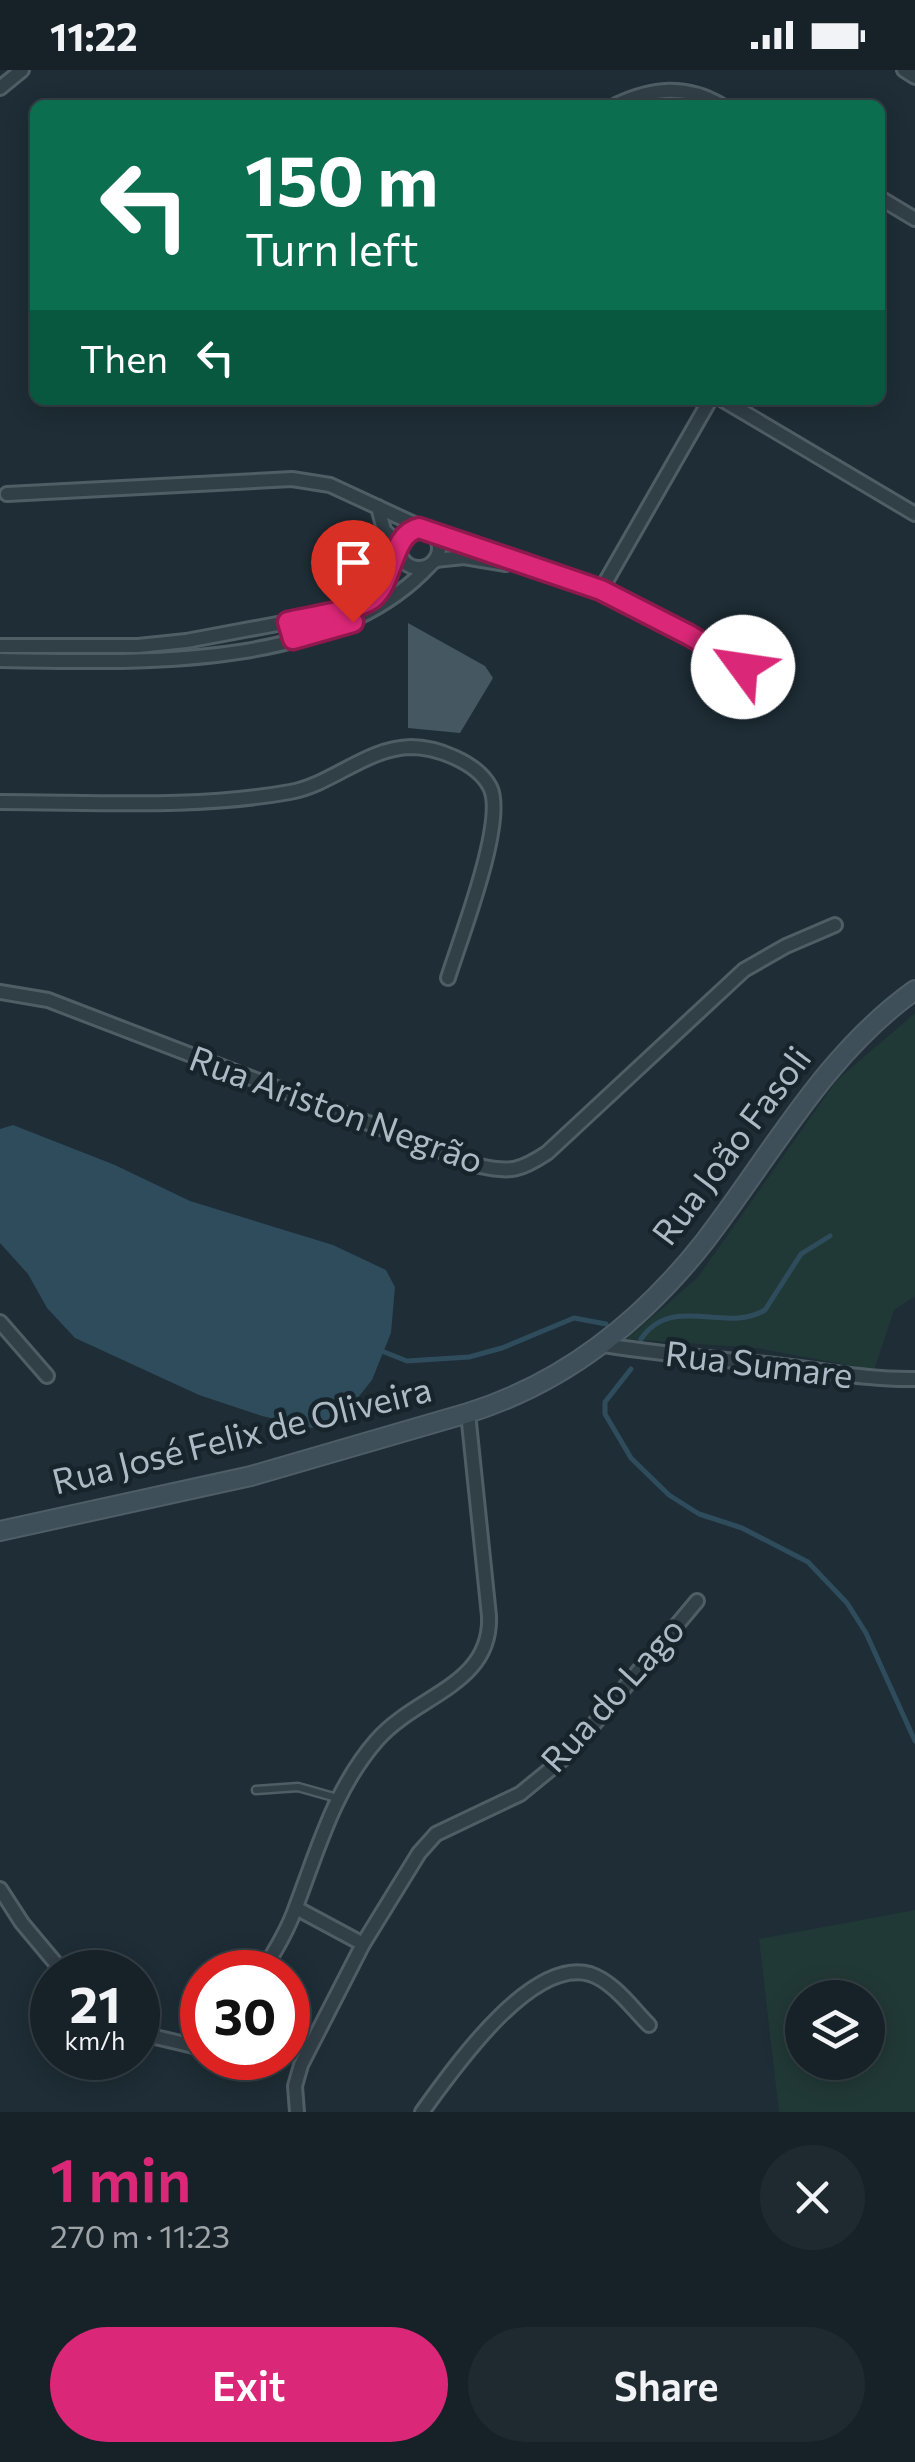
<!DOCTYPE html>
<html lang="en">
<head>
<meta charset="utf-8">
<style>
	:root { --surface:#162228; --page:#1f2a30; --text:#f1f3f6; --muted:#9ea4a8; --line:#353f45; --accent:#db2777 }
	body { margin:0; font-family:Commissioner,sans-serif; background:var(--page); color:var(--text); height:100vh; display:flex; flex-direction:column; font-size:38px; white-space:nowrap }
	* { box-sizing:border-box; margin:0 }
	p { font-size:32px; color:var(--muted) }
	.icon { flex:none; width:55px; height:55px; fill:none; stroke:currentColor; stroke-width:2; stroke-linecap:round; stroke-linejoin:round }
	.map { position:relative; height:2042px; overflow:hidden }
	.panel { display:flex; flex-direction:column; background:var(--surface); flex:1 }
	.panel>* { flex:none }
	.banner { position:absolute; left:30px; top:30px; width:855px; height:305px; border-radius:15px; box-shadow:0 5px 25px #0003,0 0 0 2px var(--line); background:#0b6e4f; color:#fff; overflow:hidden }
	.tools { position:absolute; left:785px; top:1910px; display:grid; gap:20px }
	.tools a { display:grid; place-items:center; width:100px; height:100px; border-radius:50%; background:var(--surface); box-shadow:0 5px 25px #0003,0 0 0 2px var(--line); font-size:50px }
	.speed { position:absolute; left:30px; top:1880px; display:flex; gap:20px; font-size:50px; font-weight:700; text-align:center }
	.speed>* { display:grid; place-content:center; width:130px; height:130px; border-radius:50%; background:var(--surface); box-shadow:0 5px 25px #0003,0 0 0 2px var(--line); line-height:1 }
	.speed small { font-size:25px; font-weight:400 }
	.speed .limit { border:15px solid #d22; background:#fff; color:#111 }
	.pin { position:absolute; display:grid; place-items:center; width:85px; height:85px; color:#fff; margin:-102px -42px; border-radius:50% 50% 50% 0; rotate:-45deg; box-shadow:0 0 10px #0007 }
	.pin .icon { rotate:45deg }
	.me { position:absolute; width:110px; margin:-55px; rotate:301deg; stroke-linejoin:round; filter:drop-shadow(0 0 8px #0008) }
	.turn { display:flex; align-items:center; gap:35px; height:210px; padding:0 50px; font-size:45px }
	.turn .icon { width:130px; height:130px; stroke-width:2.5 }
	.turn b { display:block; font-size:70px; line-height:85px }
	.then { display:flex; align-items:center; height:95px; padding:0 50px; background:#0003; gap:20px; font-size:38px }
	.round { display:grid; place-items:center; flex:none; width:105px; height:105px; border-radius:52px; background:var(--page) }
	.overview { display:flex; align-items:center; justify-content:space-between; height:170px; padding:0 50px }
	h1 { font-size:60px; font-weight:600; line-height:75px; color:var(--accent) }
	.button { display:flex; gap:20px; margin-top:auto; padding:20px 50px }
	.button a { flex:1; height:115px; border-radius:60px; background:var(--accent); color:#fff; font-size:40px; font-weight:600; line-height:115px; text-align:center }
	.button a+a { background:var(--page); color:var(--text) }
	.status { display:flex; justify-content:space-between; align-items:center; height:70px; padding:0 50px; background:var(--surface); direction:ltr }
	.status svg { height:28px; fill:currentColor }
	.map>svg:first-child { display:block }
</style>
</head>
<body>
<div class="status"><b>11:22</b><svg viewBox="0 0 49 12"><path d="M0 12V9h3v3zM5 12V6h3v6zM10 12V3h3v9zM15 12V0h3v12zM26 1h20v11H26zM47 4h2v5h-2z"/></svg></div>
<div class="map">
<svg width="915" height="2042" viewBox="0 0 915 2042">
	<rect width="100%" height="100%" fill="#1e2d36"/>
	<!-- green -->
	<g fill="#213936" fill-rule="evenodd">
		<polygon points="915,943 915,1226 894,1240 874,1300 757,1278 627,1269 698,1207 837,1010"/>
		<path d="M 915,1840 L 915,2042 L 779,2042 L 759,1869 ZM 802,1928 L 868,1928 L 868,1992 L 802,1992 Z"/>
	</g>
	<!-- water -->
	<polygon fill="#2e4c5c" points="13,1055 115,1095 190,1131 333,1175 386,1200 395,1217 391,1263 372,1310 344,1345 312,1358 262,1346 199,1325 75,1268 47,1238 28,1204 0,1173 0,1059"/>
	<g fill="none" stroke-linecap="round" stroke-linejoin="round">
		<!-- stream -->
		<g stroke="#2e4c5c" stroke-width="5">
			<path d="M 641,1269 C 672,1223 726,1264 765,1240 L 801,1184 L 830,1166"/>
			<polyline points="379,1280 407,1291 469,1287 502,1278 574,1248 606,1254"/>
			<polyline points="631,1299 605,1332 605,1344 631,1388 669,1425 699,1444 742,1458 808,1492 847,1533 866,1563 915,1671"/>
		</g>
	</g>
	<!-- building -->
	<polygon fill="#455862" points="408,553 485,596 493,608 460,663 408,658"/>
	<g fill="none" stroke-linecap="round" stroke-linejoin="round">
		<!-- lane casing -->
		<g stroke="#4f5d65" stroke-width="11">
			<polyline id="lane" points="256,1720 298,1717 337,1728"/>
		</g>
		<!-- street casing -->
		<g stroke="#4f5d65" stroke-width="18">
			<g id="street">
				<polyline points="904,0 915,7"/>
				<polyline points="0,18 22,0"/>
				<path d="M 616,35 C 652,18 685,14 721,35"/>
				<polyline points="880,128 915,149"/>
				<polyline points="723,330 915,444"/>
				<polyline points="7,424 292,409 330,415 425,459"/>
				<polyline points="378,437 384,460 399,475"/>
				<circle cx="419" cy="478" r="20"/>
				<polyline points="432,463 601,520 689,565 743,597"/>
				<polyline points="435,490 464,487 506,494"/>
				<polyline points="601,520 710,330"/>
				<polyline points="0,576 138,576 186,571 288,552 355,535 373,528 399,482"/>
				<path d="M 0,590 C 135,592 330,602 429,496"/>
				<path d="M 0,732 C 96,732 195,739 290,722 C 333,714 366,678 411,677 C 436,677 477,692 490,717 C 507,750 460,869 448,908"/>
				<path d="M 0,922 L 48,930 L 480,1096 C 511,1103 521,1100 547,1083 L 744,900 L 786,876 L 835,855"/>
				<polyline points="0,1252 47,1306"/>
				<path d="M 604,1275 C 661,1284 717,1289 775,1295 C 822,1300 867,1310 915,1309"/>
				<polyline points="0,1819 22,1853 63,1902"/>
				<polyline points="296,1838 363,1874"/>
				<path d="M 262,1902 C 275,1881 289,1858 297,1834 C 319,1776 335,1718 377,1670 C 416,1625 492,1615 489,1546 L 468,1343"/>
				<polyline points="138,1959 151,1966 202,1978"/>
				<polyline points="297,2042 295,2016 301,1995 363,1874 419,1783 436,1764 520,1724 569,1684 697,1531"/>
				<path d="M 422,2042 C 452,2001 530,1887 590,1904 C 614,1912 632,1938 649,1955"/>
			</g>
		</g>
		<!-- secondary casing -->
		<g stroke="#4f5d65" stroke-width="22">
			<path id="secondary" d="M 0,1461 L 251,1406 L 468,1343 C 564,1313 643,1250 705,1171 C 772,1084 824,985 915,920"/>
		</g>
		<!-- lane -->
		<use href="#lane" stroke="#313f47" stroke-width="6"/>
		<!-- street -->
		<use href="#street" stroke="#313f47" stroke-width="12"/>
		<!-- secondary -->
		<use href="#secondary" stroke="#3f4f5a" stroke-width="18"/>
	</g>
	<g fill="none" stroke-linecap="round" stroke-linejoin="round">
		<!-- route casing -->
		<g stroke="#8e194d" stroke-width="25">
			<path id="route" d="M 353,552 L 293,569 L 288,552 C 309,547 356,541 373,528 C 394,510 391,464 419,458 L 601,520 L 689,565 L 743,597"/>
		</g>
		<!-- route -->
		<use href="#route" stroke="#db2777" stroke-width="18"/>
	</g>
	<g text-anchor="middle" stroke-width="9" stroke-linejoin="round" paint-order="stroke">
		<!-- street labels -->
		<g font-size="35" fill="#abbac4" stroke="#17242b">
			<text transform="translate(336 1040) rotate(20)" y="12">Rua Ariston Negrão</text>
			<text transform="translate(732 1076) rotate(-53)" y="12">Rua João Fasoli</text>
			<text transform="translate(759 1295) rotate(7)" y="12">Rua Sumare</text>
			<text transform="translate(242 1366) rotate(-14)" y="12">Rua José Felix de Oliveira</text>
			<text transform="translate(613 1625) rotate(-48)" y="12">Rua do Lago</text>
		</g>
	</g>
</svg>
<div class="tools">
<a><svg class="icon" aria-label="layers" viewBox="0 0 24 24"><path d="M12 4l9 5-9 5-9-5zM3 14l9 5 9-5"/></svg></a>
</div>
<div class="speed"><div>21<small>km/h</small></div><div class="limit">30</div></div>
<div class="pin" style="left:353px;top:552px;background:#d93025"><svg class="icon" aria-label="arrive" viewBox="0 0 24 24"><path d="M6 21V4h12l-3 4 3 4H6"/></svg></div>
<svg class="me" style="left:743px;top:597px" viewBox="-20 -20 40 40"><circle r="19" fill="#fff"/><path d="M0-13L10 11 0 6-10 11z" fill="#db2777"/></svg>
<div class="banner">
<div class="turn"><svg class="icon" aria-label="left" viewBox="0 0 24 24"><path d="M17 20v-9H6M10 6l-5 5 5 5"/></svg><div><b>150 m</b>Turn left</div></div>
<div class="then">Then<svg class="icon" aria-label="left" viewBox="0 0 24 24"><path d="M17 20v-9H6M10 6l-5 5 5 5"/></svg></div>
</div>
</div>
<section class="panel">
<div class="overview"><div><h1>1 min</h1><p>270 m · 11:23</p></div><a class="round"><svg class="icon" aria-label="close" viewBox="0 0 24 24"><path d="M6 6l12 12M18 6L6 18"/></svg></a></div>
<div class="button"><a>Exit</a><a>Share</a></div>
</section>
</body>
</html>
